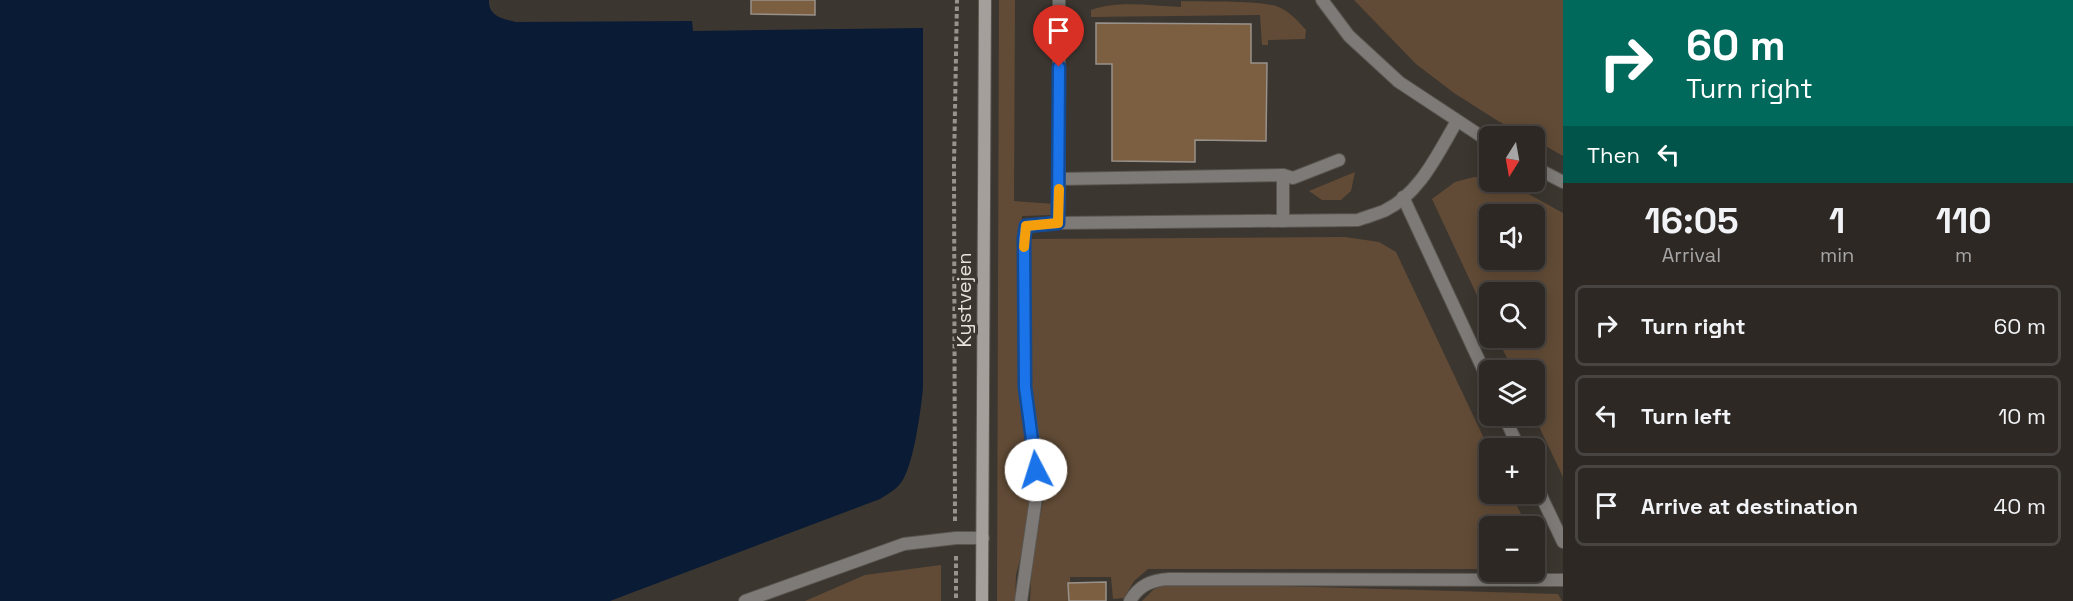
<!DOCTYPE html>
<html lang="en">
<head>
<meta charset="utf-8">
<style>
	:root { --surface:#2d2824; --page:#393431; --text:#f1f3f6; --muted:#a7a6a6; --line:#484441 }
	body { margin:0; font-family:"Space Grotesk",sans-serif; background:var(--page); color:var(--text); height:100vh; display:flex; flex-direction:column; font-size:22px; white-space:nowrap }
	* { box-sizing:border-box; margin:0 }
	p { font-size:20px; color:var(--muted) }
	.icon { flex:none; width:33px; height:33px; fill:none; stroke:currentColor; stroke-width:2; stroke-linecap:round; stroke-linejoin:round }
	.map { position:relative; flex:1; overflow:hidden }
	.sheet { display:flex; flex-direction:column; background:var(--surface); width:510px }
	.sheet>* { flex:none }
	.top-card { background:#00695c; color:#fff; overflow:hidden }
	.needle { width:39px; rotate:191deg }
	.fabs { position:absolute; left:1479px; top:126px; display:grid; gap:12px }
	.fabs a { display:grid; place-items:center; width:66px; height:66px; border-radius:9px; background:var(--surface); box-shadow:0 3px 15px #0003,0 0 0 2px var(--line); font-size:30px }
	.pin { position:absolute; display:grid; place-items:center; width:51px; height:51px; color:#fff; margin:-62px -26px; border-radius:50% 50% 50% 0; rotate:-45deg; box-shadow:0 0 6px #0007 }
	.pin .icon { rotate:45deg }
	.me { position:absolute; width:66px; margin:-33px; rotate:355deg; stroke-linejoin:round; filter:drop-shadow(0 0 4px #0008) }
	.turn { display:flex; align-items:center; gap:21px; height:126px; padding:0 24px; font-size:27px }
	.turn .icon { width:78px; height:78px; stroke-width:2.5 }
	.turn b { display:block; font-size:42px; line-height:51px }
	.then { display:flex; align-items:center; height:57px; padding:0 24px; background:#0003; gap:12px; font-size:22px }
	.eta { display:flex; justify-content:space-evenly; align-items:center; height:102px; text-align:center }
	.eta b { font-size:36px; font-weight:800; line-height:42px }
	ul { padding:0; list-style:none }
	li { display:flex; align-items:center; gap:18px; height:81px; margin:0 12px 9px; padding:0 12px; border:3px solid var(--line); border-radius:9px }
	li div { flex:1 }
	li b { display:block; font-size:22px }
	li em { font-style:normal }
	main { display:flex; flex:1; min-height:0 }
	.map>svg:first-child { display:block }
</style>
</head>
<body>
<main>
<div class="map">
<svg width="1563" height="601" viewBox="0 0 1563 601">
	<rect width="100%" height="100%" fill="#3c3630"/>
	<!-- green -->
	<g fill="#614b36" fill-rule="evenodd">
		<polygon points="999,0 1015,0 1014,201 1055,204 1054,215 1022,216 1019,324 1020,394 1035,488 1022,552 1016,575 1015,601 997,601"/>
		<polygon points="1354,0 1563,0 1563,156 1535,140 1534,136 1527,136 1498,121 1454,93 1416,64"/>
		<path d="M 1181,1 C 1208,2 1251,0 1276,6 C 1288,10 1297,20 1306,30 L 1305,39 L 1268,40 L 1268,45 L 1262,45 L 1260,15 L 1091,17 L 1091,10 C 1118,0 1153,6 1181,7 Z"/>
		<polygon points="1355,172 1351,191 1341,200 1322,200 1309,191"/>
		<path d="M 1474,177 L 1489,178 L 1490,182 L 1507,182 L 1563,213 L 1563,477 L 1534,416 L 1534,370 L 1513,370 L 1497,338 L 1534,338 L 1534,292 L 1490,292 L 1489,321 L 1432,199 L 1455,182 ZM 1534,214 L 1534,260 L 1490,260 L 1490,214 Z"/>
		<polygon points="1345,237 1379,242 1396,252 1489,449 1490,494 1511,494 1527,526 1490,526 1489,569 1148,569 1134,581 1124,598 1113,599 1111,577 1070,577 1071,601 1030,601 1032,563 1045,490 1041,445 1030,384 1029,239"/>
		<polygon points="1534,543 1535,543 1547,570 1535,570"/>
		<polygon points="941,565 941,601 805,601 865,575"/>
		<polygon points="1174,583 1558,594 1562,601 1142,601 1154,589"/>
	</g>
	<!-- water -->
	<path fill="#0a1b36" d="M 0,0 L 489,0 C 488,16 503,19 516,22 L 692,21 L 693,31 L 923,28 L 923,388 C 921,409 913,472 899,485 C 894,491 886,495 880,499 L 610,601 L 0,601 Z"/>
	<!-- building -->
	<g fill="#7c5e40" stroke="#99928b" stroke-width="1.5">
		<polygon points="751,0 815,0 815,15 751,14"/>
		<polygon points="1096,23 1251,24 1251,63 1267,63 1266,141 1195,140 1195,162 1112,161 1112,64 1096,64"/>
		<polygon points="1106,582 1106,601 1069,601 1068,583"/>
	</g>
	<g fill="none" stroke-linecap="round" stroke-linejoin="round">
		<!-- lane casing -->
		<g stroke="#5a554f" stroke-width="14">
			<g id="lane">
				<polyline points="1059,0 1059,179 1283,175 1283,221"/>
				<polyline points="1322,0 1349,36 1399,82 1490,142"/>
				<polyline points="1534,167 1563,182"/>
				<polyline points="1283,175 1293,178 1339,160"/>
				<path d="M 1059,179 L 1058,223 L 1358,220 C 1366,217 1376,214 1384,211 C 1420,194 1438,153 1457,121"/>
				<polyline points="1403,197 1490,384"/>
				<polyline points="1504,416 1519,448"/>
				<polyline points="1534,481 1563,542"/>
				<polyline points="745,601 904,544 956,538 983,538"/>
				<polyline points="1021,601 1037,491 1035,449 1025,387 1024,239 1026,226 1058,223"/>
				<path d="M 1130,601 C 1139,585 1152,580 1169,579 L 1563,580"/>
			</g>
		</g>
		<!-- secondary casing -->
		<g stroke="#5a554f" stroke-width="14">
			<polyline id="secondary" points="982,601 985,0"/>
		</g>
		<!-- path -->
		<g stroke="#98938e" stroke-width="4" stroke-dasharray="4.5 3" stroke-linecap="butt">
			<polyline points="955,521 954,164 957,0"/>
			<polyline points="956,556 956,601"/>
		</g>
		<!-- lane -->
		<use href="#lane" stroke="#7d7a77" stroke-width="12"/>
		<!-- secondary -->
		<use href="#secondary" stroke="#a49f9b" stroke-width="12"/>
	</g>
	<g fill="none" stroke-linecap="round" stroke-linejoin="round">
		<!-- route casing -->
		<g stroke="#114b97" stroke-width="15">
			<polyline id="route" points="1036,470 1025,387 1024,239 1026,226 1058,223 1059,67"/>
		</g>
		<!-- route -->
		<use href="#route" stroke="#1a73e8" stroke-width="10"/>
		<!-- slow -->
		<polyline stroke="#f59e0b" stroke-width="10" points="1024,247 1026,226 1058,223 1059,189"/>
	</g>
	<g text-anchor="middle" stroke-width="6" stroke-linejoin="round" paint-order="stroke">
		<!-- street labels -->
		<g font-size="20" fill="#e5e1dd" stroke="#3c3630">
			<text transform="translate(964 300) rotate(-90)" y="7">Kystvejen</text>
		</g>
	</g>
</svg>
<div class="fabs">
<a><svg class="needle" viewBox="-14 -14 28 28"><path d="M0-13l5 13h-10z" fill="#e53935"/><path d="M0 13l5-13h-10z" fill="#a7a6a6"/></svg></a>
<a><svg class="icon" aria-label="sound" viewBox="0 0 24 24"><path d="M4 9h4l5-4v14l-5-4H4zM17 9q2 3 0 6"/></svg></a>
<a><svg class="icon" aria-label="search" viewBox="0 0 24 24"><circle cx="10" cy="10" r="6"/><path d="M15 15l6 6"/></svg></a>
<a><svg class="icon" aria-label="layers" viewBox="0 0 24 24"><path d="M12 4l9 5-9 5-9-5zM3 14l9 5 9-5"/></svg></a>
<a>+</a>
<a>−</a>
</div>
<div class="pin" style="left:1059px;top:67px;background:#d93025"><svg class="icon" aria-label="arrive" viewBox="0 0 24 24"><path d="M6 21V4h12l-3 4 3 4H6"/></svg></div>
<svg class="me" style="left:1036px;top:470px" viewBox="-20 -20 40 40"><circle r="19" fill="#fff"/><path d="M0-13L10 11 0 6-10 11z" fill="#1a73e8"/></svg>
</div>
<section class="sheet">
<div class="top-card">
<div class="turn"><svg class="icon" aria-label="right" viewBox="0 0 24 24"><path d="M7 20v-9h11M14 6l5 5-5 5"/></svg><div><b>60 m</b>Turn right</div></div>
<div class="then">Then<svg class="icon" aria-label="left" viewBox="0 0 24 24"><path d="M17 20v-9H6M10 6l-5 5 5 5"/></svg></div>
</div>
<div class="eta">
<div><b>16:05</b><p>Arrival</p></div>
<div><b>1</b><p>min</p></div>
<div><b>110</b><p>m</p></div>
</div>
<ul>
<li><svg class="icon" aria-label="right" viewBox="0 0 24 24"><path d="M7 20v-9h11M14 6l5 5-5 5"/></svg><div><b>Turn right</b></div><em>60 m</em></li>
<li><svg class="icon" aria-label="left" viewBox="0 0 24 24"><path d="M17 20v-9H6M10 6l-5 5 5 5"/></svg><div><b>Turn left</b></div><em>10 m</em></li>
<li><svg class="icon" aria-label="arrive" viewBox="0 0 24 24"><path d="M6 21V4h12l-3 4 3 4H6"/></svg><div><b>Arrive at destination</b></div><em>40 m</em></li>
</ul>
</section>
</main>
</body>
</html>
